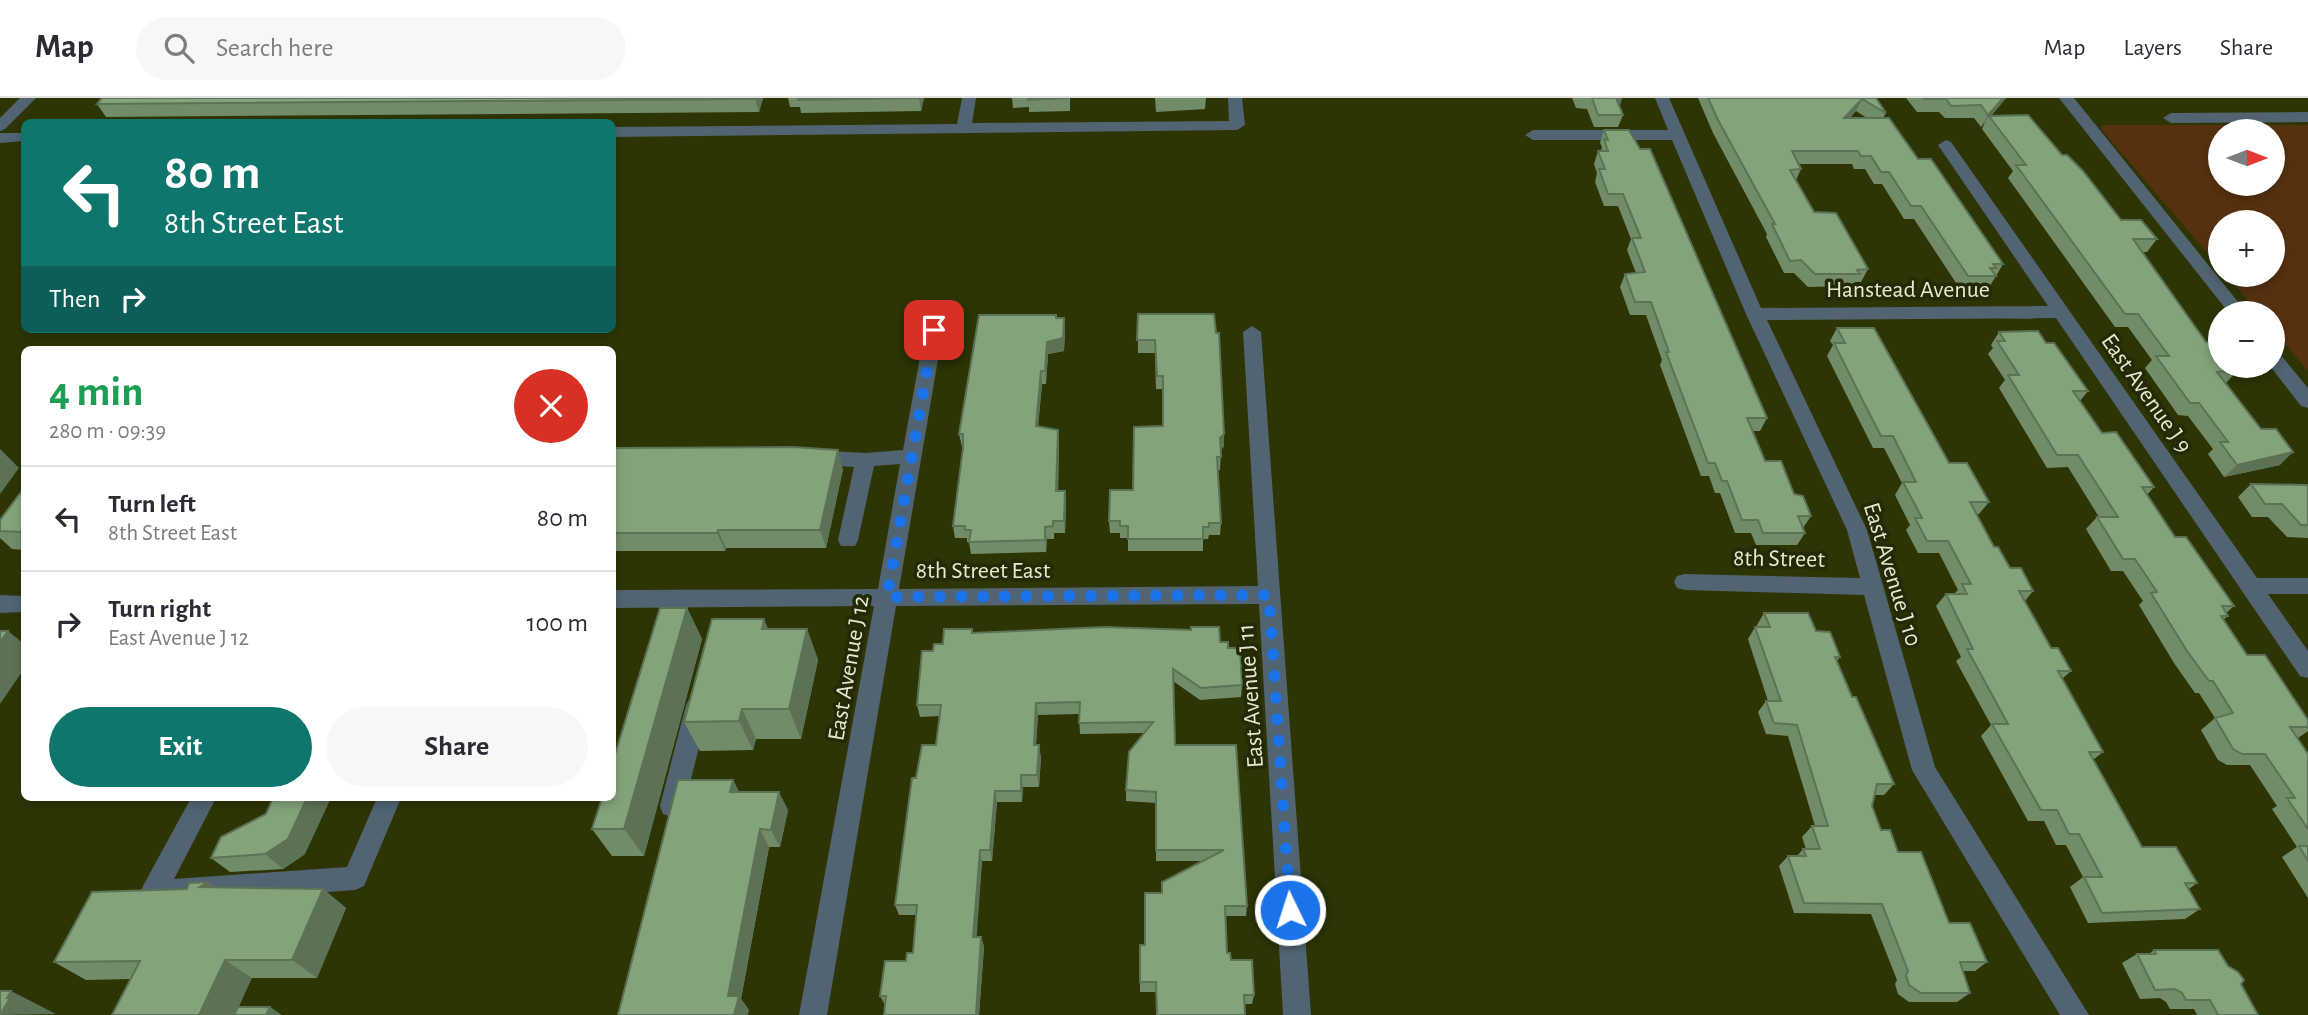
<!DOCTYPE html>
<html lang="en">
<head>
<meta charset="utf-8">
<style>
	:root { --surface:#fff; --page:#f7f7f7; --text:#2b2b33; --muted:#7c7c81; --line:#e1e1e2; --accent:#0f766e }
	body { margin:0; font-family:"Alegreya Sans",sans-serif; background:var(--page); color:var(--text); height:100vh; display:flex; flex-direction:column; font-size:26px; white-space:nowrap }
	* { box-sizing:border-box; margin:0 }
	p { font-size:23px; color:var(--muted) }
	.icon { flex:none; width:38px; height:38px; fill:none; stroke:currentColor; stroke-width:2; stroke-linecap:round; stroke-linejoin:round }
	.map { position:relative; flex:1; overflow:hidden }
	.details { position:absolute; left:21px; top:248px; width:595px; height:455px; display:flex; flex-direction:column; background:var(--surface); border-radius:10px; box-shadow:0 4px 10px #0003 }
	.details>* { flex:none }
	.guide { position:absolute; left:21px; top:21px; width:595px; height:214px; border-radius:10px; box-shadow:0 4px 10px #0003; background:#0f766e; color:#fff; overflow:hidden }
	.needle { width:46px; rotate:90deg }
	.tools { position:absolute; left:2208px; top:21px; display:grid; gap:14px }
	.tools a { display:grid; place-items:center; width:77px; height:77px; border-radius:50%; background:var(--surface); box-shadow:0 4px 10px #0003; font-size:35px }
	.pin { position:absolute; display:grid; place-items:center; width:60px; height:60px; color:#fff; margin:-30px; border-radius:14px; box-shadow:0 4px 10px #0006 }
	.me { position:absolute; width:77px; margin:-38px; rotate:356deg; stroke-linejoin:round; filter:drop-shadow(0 0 5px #0008) }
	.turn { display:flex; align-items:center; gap:24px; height:147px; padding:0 28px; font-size:32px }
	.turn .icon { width:91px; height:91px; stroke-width:2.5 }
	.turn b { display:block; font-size:49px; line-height:60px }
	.then { display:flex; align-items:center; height:66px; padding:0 28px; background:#0003; gap:14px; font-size:26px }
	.round { display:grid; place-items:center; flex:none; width:74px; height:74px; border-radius:37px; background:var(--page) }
	.summary { display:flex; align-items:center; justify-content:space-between; height:119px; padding:0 28px }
	h1 { font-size:42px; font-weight:600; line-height:52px; color:#1e9e55 }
	.primary-button { display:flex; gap:14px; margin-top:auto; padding:14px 28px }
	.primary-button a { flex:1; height:80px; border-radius:42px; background:var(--accent); color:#fff; font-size:28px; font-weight:600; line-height:80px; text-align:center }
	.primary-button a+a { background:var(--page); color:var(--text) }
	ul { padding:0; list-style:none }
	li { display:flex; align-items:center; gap:21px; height:105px; padding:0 28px; border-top:2px solid var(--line) }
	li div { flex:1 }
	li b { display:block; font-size:26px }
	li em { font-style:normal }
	header { display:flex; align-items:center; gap:42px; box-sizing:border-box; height:98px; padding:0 35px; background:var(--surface); border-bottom:2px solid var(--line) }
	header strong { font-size:33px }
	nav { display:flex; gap:38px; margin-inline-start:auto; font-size:24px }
	.search { width:490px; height:63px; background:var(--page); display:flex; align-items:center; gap:18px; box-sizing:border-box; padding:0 24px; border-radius:38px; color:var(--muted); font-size:26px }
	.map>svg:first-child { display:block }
</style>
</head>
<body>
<header>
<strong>Map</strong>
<div class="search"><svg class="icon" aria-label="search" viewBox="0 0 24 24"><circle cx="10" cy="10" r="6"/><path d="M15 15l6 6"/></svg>Search here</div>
<nav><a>Map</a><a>Layers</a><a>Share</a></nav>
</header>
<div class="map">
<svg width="2308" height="917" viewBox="0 0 2308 917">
	<rect width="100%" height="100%" fill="#2d3505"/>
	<!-- green -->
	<path fill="#56310f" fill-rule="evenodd" d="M 2103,27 L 2308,27 L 2308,273 L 2273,232 L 2273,215 L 2259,215 L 2226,177 L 2273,177 L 2273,124 L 2221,124 L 2221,171 L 2101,31 ZM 2221,33 L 2273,33 L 2273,86 L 2221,86 Z"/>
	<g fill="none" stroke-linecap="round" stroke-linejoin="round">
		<!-- minor -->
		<g fill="#526471" fill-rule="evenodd">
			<polygon points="20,0 36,0 5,31 0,33 0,20"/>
			<polygon points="962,0 976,0 972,25 1229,23 1228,0 1242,0 1245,27 1237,32 612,39 612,29 957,26"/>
			<polygon points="1655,0 1669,0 1761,210 2048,208 1938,47 1946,42 1951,44 2257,480 2308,480 2308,496 2268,496 2308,553 2308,580 2300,578 2056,220 1767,222 1867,432 1935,669 2089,917 2060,917 1912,672 1864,497 1685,492 1677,490 1674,484 1677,478 1685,476 1860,480 1847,432 1746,216 1672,42 1533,42 1525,37 1533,32 1668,32"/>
			<polygon points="2059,0 2074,0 2247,215 2229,215"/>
			<polygon points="2308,14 2308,24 2171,25 2163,20 2171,15"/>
			<polygon points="0,35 24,35 24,43 0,45"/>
			<polygon points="934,226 943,232 899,491 1258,488 1243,234 1252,228 1261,234 1311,917 1283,917 1259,506 896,508 827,917 799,917 874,508 612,510 612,492 878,491 900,366 874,368 858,442 855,448 841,448 838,442 854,369 811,366 801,359 811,352 865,355 903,352 925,232"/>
			<polygon points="2273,253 2279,255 2308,290 2308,310 2301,308 2270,268 2273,268"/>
			<polygon points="0,497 24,498 24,514 0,515"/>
			<polygon points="698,597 706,600 710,607 684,708 681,716 672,719 663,716 660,708 686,607 690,600"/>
			<polygon points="191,700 216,700 174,781 347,769 377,700 401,700 364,788 355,792 153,807 144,804 140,795 144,786"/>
		</g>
	</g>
	<!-- wall -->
	<g fill="#728c6a" fill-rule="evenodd">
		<polygon points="763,0 759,14 106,19 97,6"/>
		<polygon points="788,0 924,0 921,13 801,15 800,9 790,9"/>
		<polygon points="1012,0 1070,0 1070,13 1029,14 1029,9 1013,10"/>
		<polygon points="1155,0 1206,0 1205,11 1156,14"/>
		<polygon points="1572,0 1622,0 1619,8 1623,17 1618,29 1594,29 1587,11 1576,10"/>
		<path d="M 1698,0 L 1876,0 L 1886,15 L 1883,20 L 1918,61 L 2003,166 L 1996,178 L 1988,191 L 1960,191 L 1914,121 L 1904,121 L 1882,86 L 1874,86 L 1865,71 L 1854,71 L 1852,66 L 1798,66 L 1801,71 L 1796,82 L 1814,114 L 1868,171 L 1861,184 L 1855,184 L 1853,188 L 1808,189 L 1794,175 L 1784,175 L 1766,139 L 1767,136 L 1713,35 ZM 1856,13 L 1867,20 L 1850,20 Z"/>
		<polygon points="1906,0 2006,0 1991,18 2062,57 2121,122 2157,141 2147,154 2143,154 2206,244 2238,272 2226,285 2280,367 2224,379 2208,356 2213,351 2188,318 2178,317 2145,270 2152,262 2128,229 2115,229 2008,80 2013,73 1982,31 1985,24 1981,29 1974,20 1945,20 1939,14 1917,14"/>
		<polygon points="1604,32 1767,320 1760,333 1752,333 1765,363 1794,396 1811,418 1803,430 1805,435 1797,447 1756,447 1751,435 1735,435 1720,395 1715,395 1709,378 1701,378 1660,267 1662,262 1646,217 1630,217 1620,189 1625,176 1636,175 1627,152 1631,141 1618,108 1604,108 1595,84 1597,75 1594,66 1598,53 1601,53 1602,49 1600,45"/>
		<polygon points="1138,216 1224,348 1221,352 1220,372 1218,372 1221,425 1220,437 1209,437 1208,441 1203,441 1203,453 1128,453 1128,440 1120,440 1120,435 1110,435 1109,423 1133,392 1163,328 1163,291 1156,291 1155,255 1138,255"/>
		<polygon points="1057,220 1064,220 1065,233 1064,253 1048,256 1046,286 1042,286 1038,328 1058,332 1059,344 1058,393 1065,393 1066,405 1065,435 1054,435 1054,441 1047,441 1046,454 971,456 969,444 967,444 967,440 955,440 953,428 963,349 962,349 959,336"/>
		<polygon points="1837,230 1949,365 1989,404 1979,416 1976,416 1994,449 2010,470 2033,493 2025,503 2051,550 2071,573 2062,581 2103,654 2093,662 2142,749 2197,785 2189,791 2200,811 2185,821 2088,825 2070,789 2083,779 2066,747 2056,747 2044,723 2028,723 1981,638 1991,627 1956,563 1961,559 1936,508 1946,496 1954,496 1958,492 1939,455 1918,455 1906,432 1910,427 1895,397 1902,385 1884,350 1873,350 1827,258 1833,247 1830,243"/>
		<polygon points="1999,234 2046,245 2088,293 2080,303 2102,335 2154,389 2147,397 2175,439 2234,508 2226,515 2228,518 2223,522 2247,557 2308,622 2308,633 2298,640 2308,656 2308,800 2282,759 2297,749 2272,711 2277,708 2250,667 2227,667 2218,662 2201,632 2215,620 2199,595 2195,595 2174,565 2139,507 2143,503 2123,473 2111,473 2086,431 2097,419 2099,419 2068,369 2047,370 1999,290 2005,282 1988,256 1993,250 1991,247"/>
		<polygon points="612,350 843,371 826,450 726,450 725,453 612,453"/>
		<polygon points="2251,386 2308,387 2308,440 2287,439 2268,419 2252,419 2238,399"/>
		<polygon points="24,390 24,452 12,451 0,440 0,422"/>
		<polygon points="687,510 702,541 644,758 612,758 592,731"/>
		<polygon points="1764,515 1816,533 1840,559 1837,563 1852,599 1894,686 1884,697 1874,697 1872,708 1881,732 1949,825 1987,864 1975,873 1963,873 1970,895 1957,904 1909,904 1898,896 1895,886 1897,882 1871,816 1794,815 1779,768 1788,758 1797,758 1803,751 1806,751 1802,739 1812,728 1815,728 1788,638 1766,636 1758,614 1766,603 1768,603 1748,541 1755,529 1757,529 1757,527"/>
		<polygon points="768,531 807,531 818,562 801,641 756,641 753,652 700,653 684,624"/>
		<polygon points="973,535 1220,544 1228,550 1242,587 1241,599 1200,602 1173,583 1175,647 1247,808 1246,818 1226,818 1227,855 1231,862 1254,897 1252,906 1245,906 1156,894 1140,894 1140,847 1145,847 1162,795 1203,763 1156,763 1156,705 1126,703 1126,692 1144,635 1080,636 1079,616 1038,617 1036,647 1041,659 1039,689 1023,689 1022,704 997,704 992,763 982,763 976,839 981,839 984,849 979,917 884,917 885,907 880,898 906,863 913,855 916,817 899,817 895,807 916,680 936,647 940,618 920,619 917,607 933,553"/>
		<polygon points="733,682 739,694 788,712 780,749 769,749 741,901 749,912 618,917"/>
		<polygon points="266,716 305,756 283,771 230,774 211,760"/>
		<polygon points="207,784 214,789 323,791 346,810 317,880 252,880 112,917 130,881 86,882 54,864 187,791"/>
		<polygon points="2154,852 2228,868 2241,886 2258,917 2197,917 2194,911 2170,911 2166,904 2160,900 2140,901 2122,865 2137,856 2149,856"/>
	</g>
	<!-- shaded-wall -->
	<g fill="#5c7256">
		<polygon points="756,0 763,0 759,14 755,1"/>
		<polygon points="919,0 924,0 921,13 919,1"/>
		<polygon points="1614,0 1622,0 1620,8 1611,11"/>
		<polygon points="2003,0 2006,0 1990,19 1989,18 1981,29 1988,17"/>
		<polygon points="1862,1 1856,13 1838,32 1844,20"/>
		<polygon points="1064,220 1065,233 1064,253 1048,256 1046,286 1045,273 1047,244"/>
		<polygon points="1041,273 1042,286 1037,340 1036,328"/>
		<polygon points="1058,332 1059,344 1058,405 1056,393"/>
		<polygon points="1224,336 1224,348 1219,353 1220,340"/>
		<polygon points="0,351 19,370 0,396"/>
		<polygon points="838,352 843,371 826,450 820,432"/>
		<polygon points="2293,354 2280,367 2224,379 2237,367"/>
		<polygon points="1065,393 1066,405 1065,435 1064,423"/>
		<polygon points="1045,429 1047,441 1046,454 1045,442"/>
		<polygon points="718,432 726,450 725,453 717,435"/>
		<polygon points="687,510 702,541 644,758 624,731"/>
		<polygon points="764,521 777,552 762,531"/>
		<polygon points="807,531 818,562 801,641 789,611"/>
		<polygon points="8,533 24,546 24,571 0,606 0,544"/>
		<polygon points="1036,605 1038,617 1035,659 1034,647"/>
		<polygon points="742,611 756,641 753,652 739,623"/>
		<polygon points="1039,647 1041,659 1039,689 1037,677"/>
		<polygon points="1021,677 1023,689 1022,704 1021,693"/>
		<polygon points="733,682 742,700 730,694"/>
		<polygon points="995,693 997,704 992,763 990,752"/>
		<polygon points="779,694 788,712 780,749 771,732"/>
		<polygon points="307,700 331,700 305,756 283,771 265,756"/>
		<polygon points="760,731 769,749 741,901 749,912 748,917 734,917 728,898"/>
		<polygon points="980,752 982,763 976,849 973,839"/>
		<polygon points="207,784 234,804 200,789"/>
		<polygon points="323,791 346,810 317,880 292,862"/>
		<polygon points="981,839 984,849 979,917 976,917"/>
		<polygon points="225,862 252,880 235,917 199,917"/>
		<polygon points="11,893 56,916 0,917"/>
		<polygon points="270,909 282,917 266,917"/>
	</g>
	<!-- building -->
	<g fill="#84a37b" stroke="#5c7256" stroke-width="2">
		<polygon points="102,0 756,0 755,1 97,6"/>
		<polygon points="799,0 919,0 798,2"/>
		<polygon points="1028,0 1069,0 1028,2"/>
		<polygon points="1592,0 1616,0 1623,17 1598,17"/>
		<polygon points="1708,0 1876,0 1886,15 1862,1 1844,20 1889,20 1918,61 1931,61 2003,166 1993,166 1996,170 1990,170 1996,178 1968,178 1921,108 1911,108 1889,74 1881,74 1871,58 1861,58 1858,53 1792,53 1801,71 1790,72 1814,114 1836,115 1868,171 1857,172 1860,176 1815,176 1801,162 1790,163 1772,126 1775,126 1718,22"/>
		<polygon points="1923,0 2003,0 1988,17 1981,7 1951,8 1946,1 1924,1"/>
		<polygon points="2028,17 2062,57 2067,57 2083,73 2121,122 2141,122 2157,141 2133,141 2206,244 2216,244 2221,250 2221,268 2234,268 2238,272 2217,274 2261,331 2276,331 2293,354 2237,367 2220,344 2228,344 2199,305 2190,305 2156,258 2169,258 2138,216 2125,216 2016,67 2026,67 1989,18"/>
		<polygon points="1604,32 1629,32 1640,51 1650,51 1767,320 1747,320 1765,363 1781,363 1794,396 1803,398 1811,418 1798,418 1805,435 1763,435 1758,422 1742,422 1727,383 1722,383 1715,365 1708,365 1666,254 1669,254 1651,204 1635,204 1625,176 1645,174 1632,140 1641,140 1623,96 1608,96 1599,71 1605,71 1598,53 1608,53 1604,41 1608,42"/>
		<polygon points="1138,216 1214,216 1216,235 1219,235 1224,336 1220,340 1221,359 1217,359 1221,425 1209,425 1209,429 1203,429 1203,441 1128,441 1128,428 1120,428 1120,423 1109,423 1110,392 1133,392 1134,329 1163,328 1163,278 1157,278 1155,242 1137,242"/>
		<polygon points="979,217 1056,217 1056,220 1064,220 1063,240 1047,244 1045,273 1041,273 1036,328 1058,332 1056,393 1065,393 1064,423 1053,423 1053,428 1045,429 1045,442 969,444 971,432 965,432 965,428 953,428 963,350 963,336 959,336"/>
		<polygon points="1837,230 1874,230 1949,365 1967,365 1989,404 1970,404 1994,449 1998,449 2010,470 2021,470 2033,493 2019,493 2051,550 2058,550 2071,573 2058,573 2103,654 2089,654 2142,749 2176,749 2197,785 2185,785 2200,811 2102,815 2084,779 2102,779 2079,736 2069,736 2057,712 2041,712 1992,626 2008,626 1967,551 1973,551 1946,496 1967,496 1962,486 1971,486 1948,443 1927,443 1915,420 1922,420 1903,384 1916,384 1893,338 1881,338 1862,301 1834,245 1845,245"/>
		<polygon points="2038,233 2046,245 2054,245 2088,293 2073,293 2102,335 2116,334 2154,389 2142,389 2175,439 2186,439 2234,508 2222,508 2228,518 2221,518 2247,557 2265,557 2308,622 2308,629 2290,629 2308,656 2308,731 2287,700 2295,700 2265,656 2242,656 2233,651 2215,620 2233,615 2213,583 2209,583 2187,553 2151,495 2157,494 2135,461 2123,461 2097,419 2118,419 2078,357 2057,357 2008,277 2019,277 1997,243 2005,243 1999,234"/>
		<polygon points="793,349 838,352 820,432 718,432 717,435 612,435 612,350"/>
		<polygon points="2251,386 2308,387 2308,427 2301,427 2282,406 2265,406"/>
		<polygon points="24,390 24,434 0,433 0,422"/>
		<polygon points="660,510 687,510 624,731 592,731 602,700 612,700 612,666"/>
		<polygon points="1764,515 1808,515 1816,533 1830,534 1840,559 1835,559 1852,599 1856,599 1894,686 1877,686 1872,708 1881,732 1890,732 1898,754 1921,754 1949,825 1970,825 1987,864 1960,864 1970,895 1921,895 1909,887 1906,877 1908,873 1882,806 1804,805 1788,758 1806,758 1803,751 1820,751 1812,728 1828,728 1797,627 1774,625 1766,603 1781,603 1755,529 1770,529"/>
		<polygon points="712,521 764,521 762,531 807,531 789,611 742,611 739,623 684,624"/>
		<polygon points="1104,529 1191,532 1191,529 1219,529 1220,544 1228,544 1228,550 1240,550 1242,587 1201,590 1173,571 1175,647 1236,647 1247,808 1225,808 1227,855 1230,855 1231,862 1252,862 1254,897 1244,897 1245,917 1157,917 1156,884 1140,884 1140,847 1145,847 1145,795 1162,795 1162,784 1224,752 1156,752 1156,694 1126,692 1129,654 1153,624 1079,625 1080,604 1036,605 1034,647 1039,647 1037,677 1021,677 1021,693 995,693 990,752 980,752 973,839 981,839 976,917 884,917 886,898 880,898 885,863 906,863 907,855 913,855 917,807 895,807 912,680 916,680 922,647 936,647 941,607 917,607 922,553 933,553 934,546 943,546 944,531 972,531 972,535"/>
		<polygon points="0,533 8,533 0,544"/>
		<polygon points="678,682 733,682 730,694 779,694 771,732 760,731 728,898 739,898 734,917 618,917"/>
		<polygon points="273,700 307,700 288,741 265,756 211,760 221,739 266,716"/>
		<polygon points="2299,748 2308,748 2308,763"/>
		<polygon points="207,784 200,789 323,791 292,862 225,862 199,917 112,917 140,863 54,864 92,794 187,791 189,785"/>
		<polygon points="2154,852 2218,852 2228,868 2238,874 2244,882 2241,886 2258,917 2218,917 2210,902 2186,902 2182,895 2175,891 2155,892 2137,856 2156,856"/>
		<polygon points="0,893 11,893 7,900 10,900 0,917"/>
		<polygon points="238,909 270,909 266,917 234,917"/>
	</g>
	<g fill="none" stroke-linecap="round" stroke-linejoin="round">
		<!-- route -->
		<polyline stroke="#1a73e8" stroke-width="12" stroke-dasharray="0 21.6" points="934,232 887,499 1269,497 1290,812"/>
	</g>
	<g text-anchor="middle" stroke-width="7" stroke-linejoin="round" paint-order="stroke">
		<!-- street labels -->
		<g font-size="24" fill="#e5ebd2" stroke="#242a07">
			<text x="1908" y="199">Hanstead Avenue</text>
			<text transform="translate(2147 295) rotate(55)" y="8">East Avenue J 9</text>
			<text transform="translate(1779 460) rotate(1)" y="8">8th Street</text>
			<text x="983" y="480">8th Street East</text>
			<text transform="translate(1893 476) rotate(73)" y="8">East Avenue J 10</text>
			<text transform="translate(848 570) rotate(-80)" y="8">East Avenue J 12</text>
			<text transform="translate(1250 598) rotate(-94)" y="8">East Avenue J 11</text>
		</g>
	</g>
</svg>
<div class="tools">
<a><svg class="needle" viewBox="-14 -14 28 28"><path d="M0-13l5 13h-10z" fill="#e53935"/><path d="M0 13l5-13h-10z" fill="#7c7c81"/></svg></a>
<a>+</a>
<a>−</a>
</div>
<div class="pin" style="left:934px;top:232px;background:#d93025"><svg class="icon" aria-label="arrive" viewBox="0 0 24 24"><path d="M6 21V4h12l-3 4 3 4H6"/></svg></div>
<svg class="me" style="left:1290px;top:812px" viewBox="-20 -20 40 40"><circle r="17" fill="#1a73e8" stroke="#fff" stroke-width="3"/><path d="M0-11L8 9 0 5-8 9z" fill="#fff"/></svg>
<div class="guide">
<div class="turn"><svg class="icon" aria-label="left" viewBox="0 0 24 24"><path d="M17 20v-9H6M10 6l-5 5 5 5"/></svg><div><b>80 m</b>8th Street East</div></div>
<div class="then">Then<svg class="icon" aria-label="right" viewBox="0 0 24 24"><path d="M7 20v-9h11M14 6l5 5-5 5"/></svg></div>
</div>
<section class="details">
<div class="summary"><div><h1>4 min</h1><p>280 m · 09:39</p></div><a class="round" style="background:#d93025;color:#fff"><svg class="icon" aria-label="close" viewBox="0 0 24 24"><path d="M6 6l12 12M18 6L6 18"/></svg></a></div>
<ul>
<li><svg class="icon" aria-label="left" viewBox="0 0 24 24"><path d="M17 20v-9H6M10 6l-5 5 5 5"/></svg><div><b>Turn left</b><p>8th Street East</p></div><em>80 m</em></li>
<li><svg class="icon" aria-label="right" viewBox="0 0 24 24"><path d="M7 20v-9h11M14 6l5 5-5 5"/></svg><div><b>Turn right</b><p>East Avenue J 12</p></div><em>100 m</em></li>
</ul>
<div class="primary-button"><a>Exit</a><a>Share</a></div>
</section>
</div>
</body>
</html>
